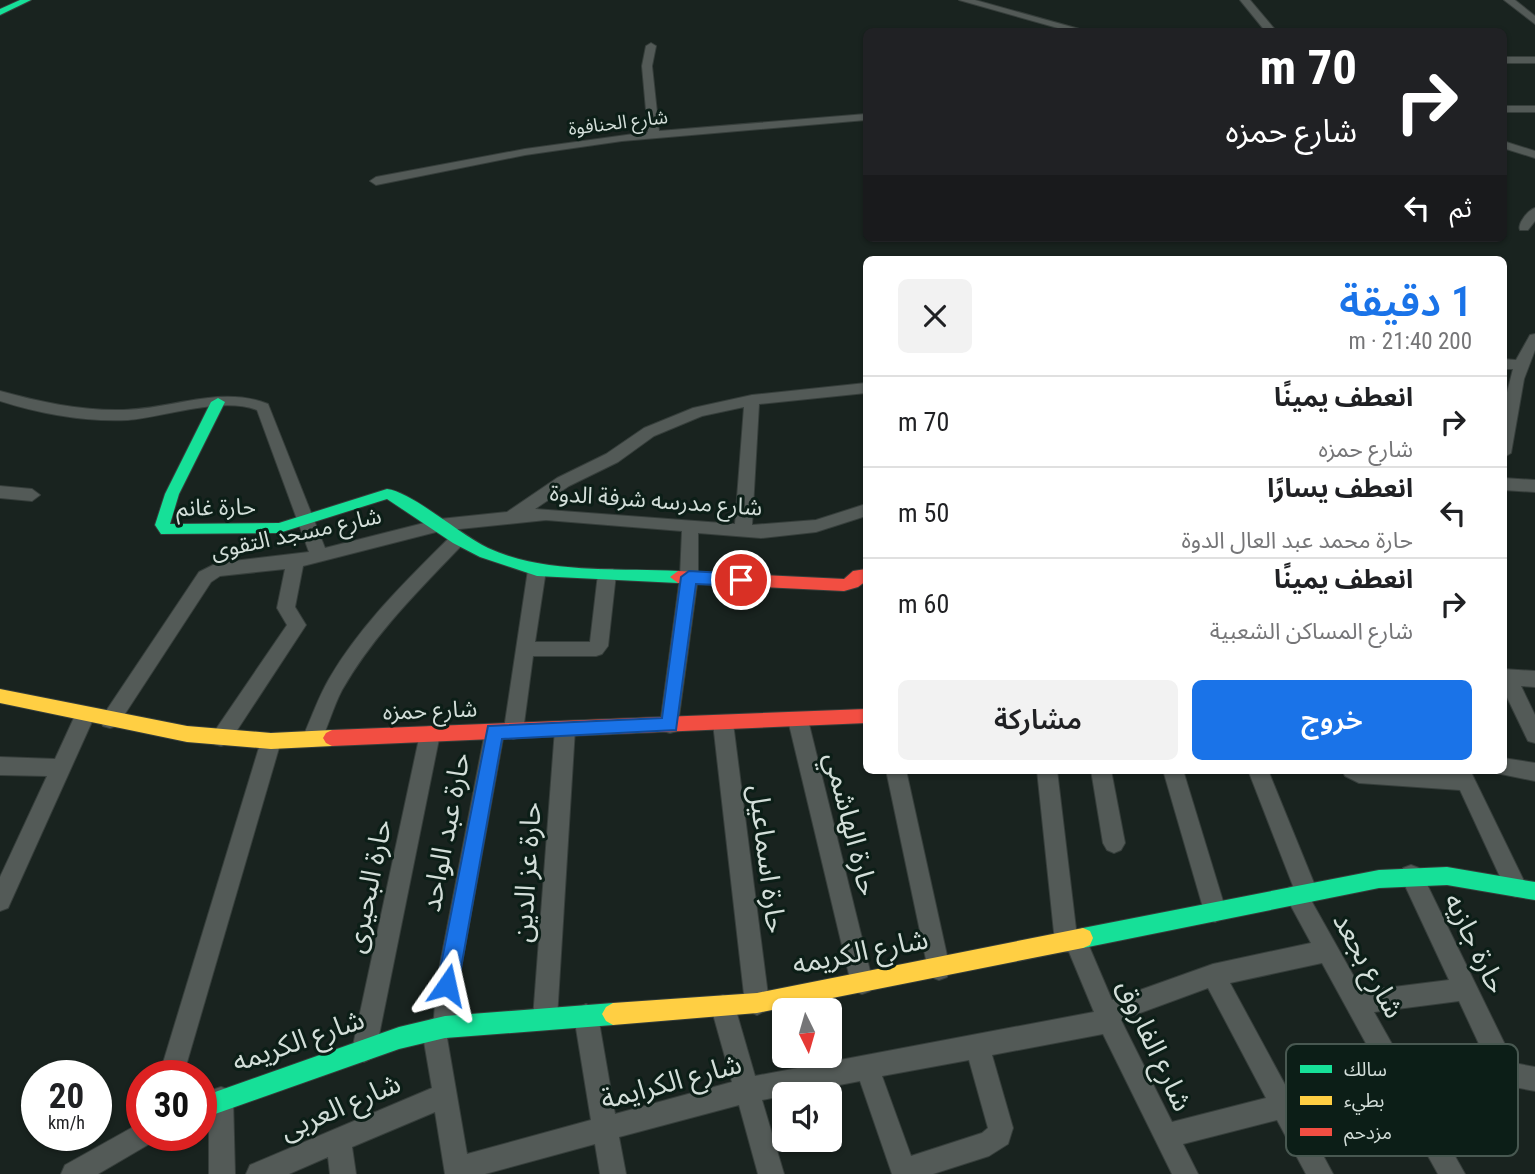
<!DOCTYPE html>
<html lang="ar">
<head>
<meta charset="utf-8">
<style>
	:root { --surface:#fff; --page:#f2f2f2; --text:#202124; --muted:#757577; --line:#e0e0e0; --accent:#1a73e8 }
	body { margin:0; font-family:"Roboto Condensed","Noto Sans Arabic",sans-serif; background:var(--page); color:var(--text); direction:rtl; height:100vh; display:flex; flex-direction:column; font-size:26px; white-space:nowrap }
	* { box-sizing:border-box; margin:0 }
	p { font-size:23px; color:var(--muted) }
	.icon { flex:none; width:38px; height:38px; fill:none; stroke:currentColor; stroke-width:2; stroke-linecap:round; stroke-linejoin:round }
	.map { position:relative; flex:1; overflow:hidden; direction:ltr }
	.panel { position:absolute; left:863px; top:256px; width:644px; height:518px; display:flex; flex-direction:column; background:var(--surface); border-radius:10px; box-shadow:0 2px 5px #0004; direction:rtl }
	.panel>* { flex:none }
	.guide { position:absolute; left:863px; top:28px; width:644px; height:214px; border-radius:10px; box-shadow:0 2px 5px #0004; direction:rtl; background:#202124; color:#fff; overflow:hidden }
	.needle { width:46px; rotate:175deg }
	.fabs { position:absolute; left:772px; top:998px; display:grid; gap:14px }
	.fabs a { display:grid; place-items:center; width:70px; height:70px; border-radius:10px; background:var(--surface); box-shadow:0 2px 5px #0004; font-size:35px }
	.speed { position:absolute; left:21px; top:1060px; display:flex; gap:14px; font-size:35px; font-weight:700; text-align:center }
	.speed>* { display:grid; place-content:center; width:91px; height:91px; border-radius:50%; background:var(--surface); box-shadow:0 2px 5px #0004; line-height:1 }
	.speed small { font-size:18px; font-weight:400 }
	.speed .limit { border:10px solid #d22; background:#fff; color:#111 }
	.pin { position:absolute; display:grid; place-items:center; width:60px; height:60px; color:#fff; margin:-30px; border:4px solid #fff; border-radius:50%; box-shadow:0 2px 7px #0007 }
	.me { position:absolute; width:77px; margin:-38px; rotate:11deg; stroke-linejoin:round; filter:drop-shadow(0 0 5px #0008) }
	.turn { display:flex; align-items:center; gap:24px; height:147px; padding:0 35px; font-size:32px }
	.turn .icon { width:91px; height:91px; stroke-width:2.5 }
	.turn b { display:block; font-size:49px; line-height:60px }
	.then { display:flex; align-items:center; height:66px; padding:0 35px; background:#0003; gap:14px; font-size:26px }
	.round { display:grid; place-items:center; flex:none; width:74px; height:74px; border-radius:10px; background:var(--page) }
	.headline { display:flex; align-items:center; justify-content:space-between; height:119px; padding:0 35px }
	h1 { font-size:42px; font-weight:600; line-height:52px; color:var(--accent) }
	.primary-button { display:flex; gap:14px; margin-top:auto; padding:14px 35px }
	.primary-button a { flex:1; height:80px; border-radius:10px; background:var(--accent); color:#fff; font-size:28px; font-weight:600; line-height:80px; text-align:center }
	.primary-button a+a { background:var(--page); color:var(--text) }
	ul { padding:0; list-style:none }
	li { display:flex; align-items:center; gap:21px; height:91px; padding:0 35px; border-top:2px solid var(--line) }
	li div { flex:1 }
	li b { display:block; font-size:26px }
	li em { font-style:normal }
	.map>svg:first-child { display:block }
</style>
</head>
<body>
<div class="map">
<svg width="1535" height="1174" viewBox="0 0 1535 1174">
	<rect width="100%" height="100%" fill="#19231f"/>
	<g fill="none" stroke-linecap="round" stroke-linejoin="round">
		<!-- street casing -->
		<g stroke="#363e3b" stroke-width="2">
			<g id="street">
				<polygon points="959,0 975,0 1090,32 1072,32"/>
				<polygon points="1240,0 1250,0 1277,32 1266,32"/>
				<polygon points="1504,0 1515,0 1535,16 1535,24"/>
				<polygon points="651,43 656,46 652,66 659,131 866,114 866,120 622,141 525,155 376,185 370,181 376,177 525,149 648,132 642,66 646,46"/>
				<rect x="1503" y="57" width="32" height="6"/>
				<rect x="1503" y="106" width="32" height="6"/>
				<polygon points="1503,141 1535,151 1535,158 1503,148"/>
				<path d="M 1535,208 L 1535,221 L 1528,230 L 1520,230 C 1517,224 1528,210 1535,208 Z"/>
				<polygon points="1535,334 1535,350 1524,379 1511,453 1503,458 1503,408 1513,369 1503,369 1503,359 1516,360 1530,335"/>
				<path d="M 866,383 L 866,393 L 759,404 L 752,525 L 816,520 L 866,504 L 866,516 L 816,532 L 761,538 L 698,533 L 698,577 L 677,731 L 670,733 L 663,731 L 660,725 L 680,577 L 682,531 L 546,520 L 440,531 L 303,566 L 295,607 L 306,625 L 228,744 L 221,746 L 214,744 L 211,738 L 214,732 L 287,625 L 277,608 L 285,569 L 220,576 L 211,582 L 117,726 L 110,728 L 103,726 L 100,720 L 199,572 L 217,563 L 309,552 L 257,410 C 221,396 166,417 128,420 C 85,422 41,414 0,401 L 0,391 C 40,402 81,411 123,410 C 172,409 221,385 268,404 L 325,548 L 440,519 L 507,512 L 557,478 L 606,454 L 644,428 L 693,408 L 752,395 ZM 744,407 L 735,524 L 535,509 L 569,486 L 618,462 L 654,436 L 702,416 Z"/>
				<polygon points="1503,478 1535,480 1535,492 1503,490"/>
				<polygon points="0,486 32,489 40,495 32,501 0,498"/>
				<path d="M 458,533 L 466,539 L 464,543 C 420,589 374,634 342,690 C 333,707 328,727 319,745 L 312,747 L 305,745 L 302,739 C 311,719 318,698 329,679 C 361,624 407,580 452,535 Z"/>
				<path d="M 537,563 L 543,565 L 546,570 L 535,642 L 590,642 L 598,574 L 601,569 L 613,569 L 616,574 L 608,646 L 602,654 L 596,656 L 533,656 L 523,731 L 520,737 L 513,739 L 504,733 L 458,985 L 457,1027 L 453,1035 L 447,1038 L 467,1154 L 591,1120 L 574,1016 L 578,1008 L 586,1004 L 594,1008 L 598,1016 L 615,1114 L 732,1082 L 711,1007 L 715,999 L 723,995 L 731,999 L 735,1007 L 755,1076 L 1094,1012 L 1069,952 L 1058,950 L 1055,942 L 1037,770 L 1057,770 L 1076,929 L 1083,932 L 1112,1000 L 1213,964 L 1311,943 L 1285,895 L 1288,888 L 1293,886 L 1248,770 L 1268,770 L 1318,893 L 1312,902 L 1362,991 L 1449,980 L 1400,875 L 1403,868 L 1411,865 L 1419,868 L 1514,1063 L 1535,1067 L 1535,1091 L 1477,1080 L 1474,1071 L 1477,1062 L 1486,1059 L 1459,1001 L 1374,1012 L 1465,1174 L 1438,1174 L 1392,1091 L 1301,1114 L 1333,1174 L 1306,1174 L 1277,1120 L 1183,1144 L 1198,1174 L 1172,1174 L 1103,1034 L 992,1055 L 1013,1128 L 1008,1144 L 989,1156 L 933,1174 L 892,1174 L 860,1081 L 762,1100 L 784,1174 L 758,1174 L 739,1105 L 619,1137 L 626,1174 L 600,1174 L 595,1144 L 485,1174 L 445,1174 L 435,1112 L 352,1147 L 356,1174 L 330,1174 L 328,1157 L 289,1174 L 246,1174 L 250,1165 L 432,1088 L 422,1030 L 426,1022 L 434,1018 L 436,985 L 485,732 L 488,726 L 495,724 L 504,729 L 528,570 L 531,565 ZM 1322,963 L 1380,1069 L 1289,1092 L 1230,983 ZM 1208,988 L 1266,1098 L 1172,1122 L 1121,1020 ZM 969,1060 L 988,1128 L 982,1133 L 911,1156 L 882,1076 Z"/>
				<polygon points="1503,669 1535,671 1535,687 1521,686 1535,715 1535,743 1528,741 1503,689"/>
				<polygon points="85,707 92,709 95,715 8,908 0,911 0,877 47,776 0,775 0,757 55,759 78,709"/>
				<polygon points="798,712 805,714 808,720 873,983 870,991 862,994 854,991 851,983 788,720 791,714"/>
				<polygon points="723,715 730,717 733,723 769,1003 765,1011 757,1015 749,1011 745,1003 713,723 716,717"/>
				<polygon points="565,721 572,723 575,729 557,1018 553,1026 545,1030 537,1026 533,1018 555,729 558,723"/>
				<polygon points="430,726 437,728 440,734 376,1050 372,1058 364,1062 356,1058 352,1050 420,734 423,728"/>
				<polygon points="271,733 278,735 281,741 183,1076 159,1076 261,741 264,735"/>
				<polygon points="1503,758 1535,763 1535,781 1496,773 1494,770 1503,770"/>
				<polygon points="886,770 906,770 950,969 947,977 939,980 931,977 928,969"/>
				<polygon points="1091,770 1111,770 1125,843 1121,850 1114,853 1107,850 1103,843"/>
				<polygon points="1163,770 1183,770 1226,911 1223,918 1215,922 1207,918 1204,911"/>
				<polygon points="1342,770 1470,770 1527,887 1524,894 1516,897 1508,894 1460,790 1359,783 1345,776"/>
				<polygon points="221,1087 230,1090 233,1099 235,1174 209,1174 209,1099 212,1090"/>
				<polygon points="142,1122 142,1136 154,1136 151,1143 98,1174 61,1174 65,1165"/>
			</g>
		</g>
		<!-- fast casing -->
		<g stroke="#363e3b" stroke-width="2">
			<g id="fast">
				<polygon points="20,0 31,0 0,15 0,9"/>
				<path d="M 218,398 L 225,402 L 179,494 L 170,524 L 279,523 L 387,489 C 412,492 459,534 488,548 C 544,574 617,568 678,571 L 686,577 L 678,583 L 537,576 L 480,557 L 453,543 L 387,499 L 279,533 L 161,534 L 155,525 L 165,494 L 211,402 Z"/>
				<polygon points="1447,867 1535,882 1535,900 1447,885 1379,888 1083,948 1076,945 1073,938 1076,931 1083,928 1379,870"/>
				<polygon points="613,1003 620,1007 624,1014 620,1021 613,1025 445,1038 399,1049 201,1119 201,1097 399,1027 445,1016"/>
			</g>
		</g>
		<!-- slow casing -->
		<g stroke="#363e3b" stroke-width="2">
			<g id="slow">
				<polygon points="0,689 187,726 271,733 332,730 338,733 341,738 338,743 332,746 271,749 187,742 0,703"/>
				<polygon points="1083,928 1090,931 1093,938 1090,945 1083,948 757,1013 613,1025 606,1021 602,1014 606,1007 613,1003 757,993"/>
			</g>
		</g>
		<!-- jam casing -->
		<g stroke="#363e3b" stroke-width="2">
			<g id="jam">
				<polygon points="866,569 866,581 858,587 844,591 678,583 670,577 678,571 844,579 853,571"/>
				<polygon points="866,709 866,723 332,746 326,743 323,738 326,733 332,730"/>
			</g>
		</g>
		<!-- street -->
		<use href="#street" fill="#535a57" fill-rule="evenodd"/>
		<!-- fast -->
		<use href="#fast" fill="#16e098" fill-rule="evenodd"/>
		<!-- slow -->
		<use href="#slow" fill="#ffcf43" fill-rule="evenodd"/>
		<!-- jam -->
		<use href="#jam" fill="#f24e42" fill-rule="evenodd"/>
	</g>
	<!-- route -->
	<polygon fill="#1a73e8" stroke="#114b97" stroke-width="2" points="689,571 741,574 749,580 741,586 696,584 676,730 502,739 458,985 455,993 447,996 440,993 437,985 488,726 662,718 681,577"/>
	<g text-anchor="middle" stroke-width="6" stroke-linejoin="round" paint-order="stroke">
		<!-- far-street labels -->
		<g font-size="19" fill="#d3ded9" stroke="#0c1e17">
			<text transform="translate(618 122) rotate(-7)" y="7">شارع الحنافوة</text>
		</g>
		<!-- street labels -->
		<g font-size="23" fill="#d3ded9" stroke="#0c1e17">
			<text transform="translate(656 500) rotate(4)" y="8">شارع مدرسه شرفة الدوة</text>
			<text transform="translate(216 507) rotate(-1)" y="8">حارة غانم</text>
			<text transform="translate(296 533) rotate(-12)" y="8">شارع مسجد التقوى</text>
			<text transform="translate(430 710) rotate(-2)" y="8">شارع حمزه</text>
		</g>
		<!-- near-street labels -->
		<g font-size="28" fill="#d3ded9" stroke="#0c1e17">
			<text transform="translate(852 824) rotate(76)" y="10">حارة الهاشمي</text>
			<text transform="translate(445 832) rotate(-79)" y="10">حارة عبد الواحد</text>
			<text transform="translate(768 859) rotate(83)" y="10">حارة اسماعيل</text>
			<text transform="translate(526 872) rotate(-86)" y="10">حارة عز الدين</text>
			<text transform="translate(368 886) rotate(-78)" y="10">حارة البحيرى</text>
			<text transform="translate(1476 943) rotate(64)" y="10">حارة جازيه</text>
			<text transform="translate(860 951) rotate(-11)" y="10">شارع الكريمه</text>
			<text transform="translate(1369 965) rotate(61)" y="10">شارع بجعد</text>
			<text transform="translate(298 1040) rotate(-19)" y="10">شارع الكريمه</text>
			<text transform="translate(1155 1045) rotate(65)" y="10">شارع الفاروق</text>
			<text transform="translate(671 1081) rotate(-15)" y="10">شارع الكرايمة</text>
			<text transform="translate(340 1106) rotate(-23)" y="10">شارع العربى</text>
		</g>
	</g>
	<!-- legend -->
	<rect x="1286" y="1044" width="232" height="112" rx="10" fill="#0c1e17" stroke="#485851" stroke-width="2"/>
	<rect x="1300" y="1065" width="32" height="8" fill="#16e098"/>
	<rect x="1300" y="1096" width="32" height="9" fill="#ffcf43"/>
	<rect x="1300" y="1128" width="32" height="8" fill="#f24e42"/>
	<g font-size="19" fill="#d3ded9">
		<text x="1344" y="1076">سالك</text>
		<text x="1344" y="1107">بطيء</text>
		<text x="1344" y="1139">مزدحم</text>
	</g>
</svg>
<div class="fabs">
<a><svg class="needle" viewBox="-14 -14 28 28"><path d="M0-13l5 13h-10z" fill="#e53935"/><path d="M0 13l5-13h-10z" fill="#757577"/></svg></a>
<a><svg class="icon" aria-label="sound" viewBox="0 0 24 24"><path d="M4 9h4l5-4v14l-5-4H4zM17 9q2 3 0 6"/></svg></a>
</div>
<div class="speed"><div>20<small>km/h</small></div><div class="limit">30</div></div>
<div class="pin" style="left:741px;top:580px;background:#d93025"><svg class="icon" aria-label="arrive" viewBox="0 0 24 24"><path d="M6 21V4h12l-3 4 3 4H6"/></svg></div>
<svg class="me" style="left:447px;top:985px" viewBox="-20 -20 40 40"><path d="M0-17L14 15 0 8-14 15z" fill="#1a73e8" stroke="#fff" stroke-width="4"/></svg>
<div class="guide">
<div class="turn"><svg class="icon" aria-label="right" viewBox="0 0 24 24"><path d="M7 20v-9h11M14 6l5 5-5 5"/></svg><div><b>70 m</b>شارع حمزه</div></div>
<div class="then">ثم<svg class="icon" aria-label="left" viewBox="0 0 24 24"><path d="M17 20v-9H6M10 6l-5 5 5 5"/></svg></div>
</div>
<section class="panel">
<div class="headline"><div><h1>1 دقيقة</h1><p>200 m · 21:40</p></div><a class="round"><svg class="icon" aria-label="close" viewBox="0 0 24 24"><path d="M6 6l12 12M18 6L6 18"/></svg></a></div>
<ul>
<li><svg class="icon" aria-label="right" viewBox="0 0 24 24"><path d="M7 20v-9h11M14 6l5 5-5 5"/></svg><div><b>انعطف يمينًا</b><p>شارع حمزه</p></div><em>70 m</em></li>
<li><svg class="icon" aria-label="left" viewBox="0 0 24 24"><path d="M17 20v-9H6M10 6l-5 5 5 5"/></svg><div><b>انعطف يسارًا</b><p>حارة محمد عبد العال الدوة</p></div><em>50 m</em></li>
<li><svg class="icon" aria-label="right" viewBox="0 0 24 24"><path d="M7 20v-9h11M14 6l5 5-5 5"/></svg><div><b>انعطف يمينًا</b><p>شارع المساكن الشعبية</p></div><em>60 m</em></li>
</ul>
<div class="primary-button"><a>خروج</a><a>مشاركة</a></div>
</section>
</div>
</body>
</html>
